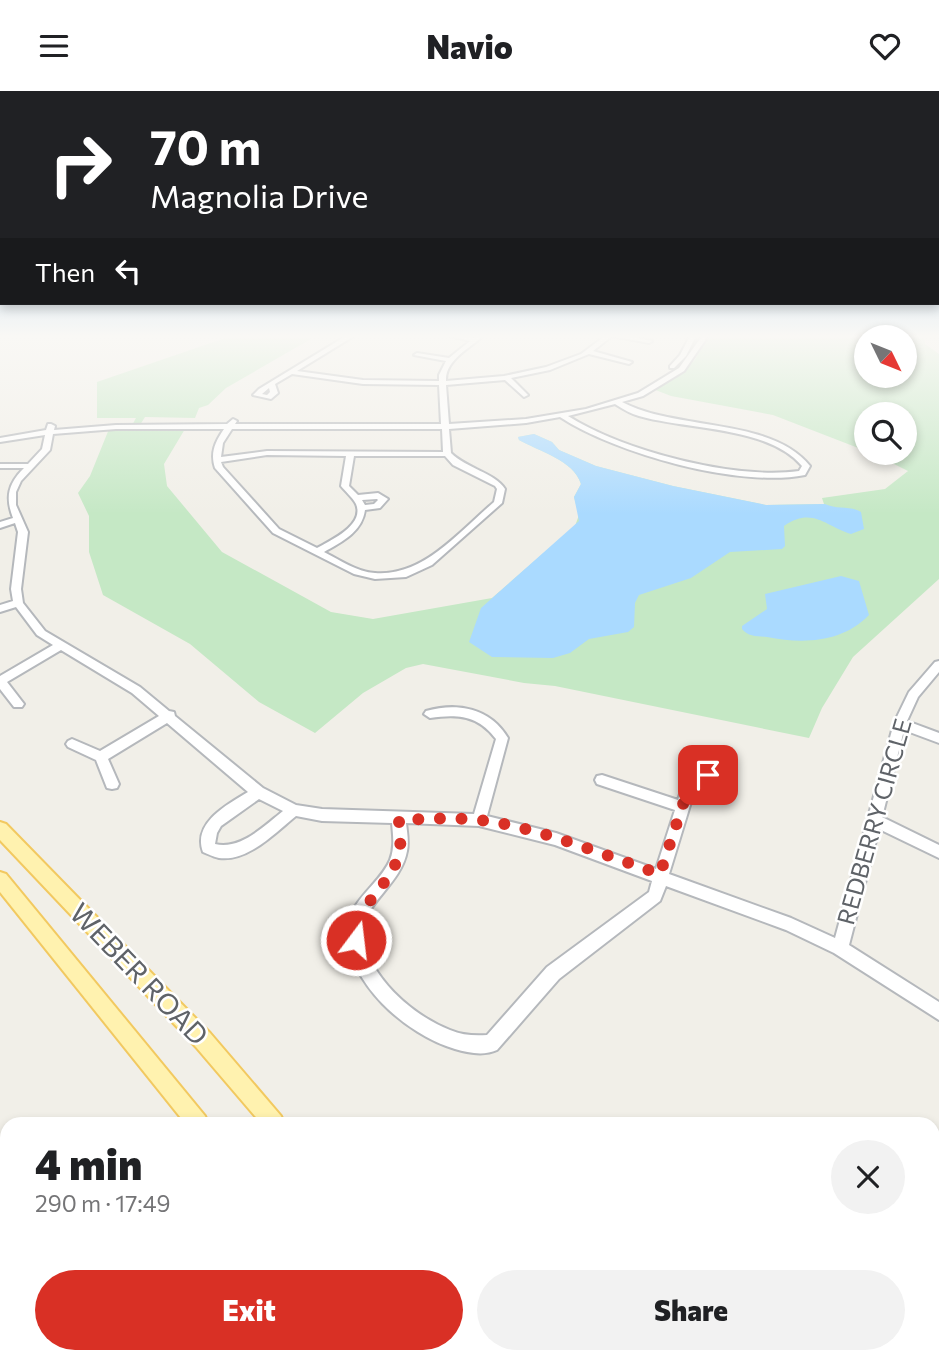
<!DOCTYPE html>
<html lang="en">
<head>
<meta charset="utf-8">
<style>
	:root { --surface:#fff; --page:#f2f2f2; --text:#202124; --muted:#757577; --accent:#d93025 }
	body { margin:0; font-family:Commissioner,sans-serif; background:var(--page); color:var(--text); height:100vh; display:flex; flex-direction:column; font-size:26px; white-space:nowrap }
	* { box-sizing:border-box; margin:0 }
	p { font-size:23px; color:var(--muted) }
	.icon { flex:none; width:38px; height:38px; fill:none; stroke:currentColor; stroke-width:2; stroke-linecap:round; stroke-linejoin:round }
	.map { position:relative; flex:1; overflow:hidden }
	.drawer { position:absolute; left:0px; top:1026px; width:940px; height:247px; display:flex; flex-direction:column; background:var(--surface); border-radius:21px 21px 0 0; box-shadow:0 4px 10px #0003 }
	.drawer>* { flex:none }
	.guide { position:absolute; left:0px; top:0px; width:940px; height:214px; box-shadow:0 4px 10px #0003; background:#202124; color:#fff; overflow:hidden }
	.needle { width:46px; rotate:133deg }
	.buttons { position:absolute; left:854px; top:234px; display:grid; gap:14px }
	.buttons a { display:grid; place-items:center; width:63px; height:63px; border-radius:50%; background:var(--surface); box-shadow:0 4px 10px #0003; font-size:35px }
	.pin { position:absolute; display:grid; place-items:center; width:60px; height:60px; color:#fff; margin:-30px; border-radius:14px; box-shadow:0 4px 10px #0006 }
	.me { position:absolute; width:77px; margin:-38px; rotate:15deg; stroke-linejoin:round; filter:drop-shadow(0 0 5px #0008) }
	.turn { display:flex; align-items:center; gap:24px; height:147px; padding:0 35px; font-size:32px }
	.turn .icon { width:91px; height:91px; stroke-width:2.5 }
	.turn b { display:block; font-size:49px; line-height:60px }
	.then { display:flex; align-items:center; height:66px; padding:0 35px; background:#0003; gap:14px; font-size:26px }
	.round { display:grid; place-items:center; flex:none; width:74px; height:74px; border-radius:37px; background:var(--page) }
	.headline { display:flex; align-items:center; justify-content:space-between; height:119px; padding:0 35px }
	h1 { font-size:42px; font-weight:800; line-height:52px }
	.action { display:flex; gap:14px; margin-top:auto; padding:14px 35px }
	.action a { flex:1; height:80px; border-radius:42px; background:var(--accent); color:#fff; font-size:28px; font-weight:800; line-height:80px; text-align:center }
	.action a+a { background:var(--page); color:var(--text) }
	header { display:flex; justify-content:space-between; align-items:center; height:91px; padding:0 35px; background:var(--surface); font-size:32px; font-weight:800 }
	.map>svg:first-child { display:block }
</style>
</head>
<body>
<header><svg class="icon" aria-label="menu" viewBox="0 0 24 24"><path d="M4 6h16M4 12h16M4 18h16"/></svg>Navio<svg class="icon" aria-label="heart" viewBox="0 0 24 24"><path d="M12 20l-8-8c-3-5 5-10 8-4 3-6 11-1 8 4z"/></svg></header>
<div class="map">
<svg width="939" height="1271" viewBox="0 0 939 1271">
	<rect width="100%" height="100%" fill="#f1efe8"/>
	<!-- green -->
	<path fill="#c5e8c5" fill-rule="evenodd" d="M 231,245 L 316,245 L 226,297 L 208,314 L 199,317 L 195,327 L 145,326 L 138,337 L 185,338 L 164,373 L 167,395 L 222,461 L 331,521 L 373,528 L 492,507 L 575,435 L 579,424 L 574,406 L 581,393 C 574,369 538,360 519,349 L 518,346 L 534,343 L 552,351 L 559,359 L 596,375 L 673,395 L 766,414 L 824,413 L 822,407 L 885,398 L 908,380 L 872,362 L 905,362 L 905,324 L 866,324 L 866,360 L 773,324 L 671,305 L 653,298 L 694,270 L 709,245 L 923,245 L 925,253 L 939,263 L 939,488 L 853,566 L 822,617 L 809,647 L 555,595 L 524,592 L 423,573 L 406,577 L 363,602 L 315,642 L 259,611 L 190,553 L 103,504 L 89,461 L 89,425 L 78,402 L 90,385 L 109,338 L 130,338 L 136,327 L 97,327 L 97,291 ZM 866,247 L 905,247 L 905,285 L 866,285 Z"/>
	<!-- water -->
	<g fill="#aadaff">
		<path d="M 534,343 L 552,351 L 559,359 L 596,375 L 673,395 L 766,414 L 825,413 C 837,419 849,414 861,421 L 864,438 L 851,443 C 826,436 813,415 784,435 L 785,455 L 782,458 L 730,461 L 691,487 L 639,504 L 635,512 L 634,536 L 628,541 L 589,548 L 570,562 L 553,567 L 492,566 L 469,551 L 481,517 L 579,430 L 574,406 L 581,393 C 574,369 538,360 519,349 L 518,346 Z"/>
		<path d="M 841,485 L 859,490 L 869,524 C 842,552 803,553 767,546 C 758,545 748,546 742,538 L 742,535 L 767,518 L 765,503 Z"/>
	</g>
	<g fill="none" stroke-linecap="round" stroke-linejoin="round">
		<!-- minor casing -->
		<g stroke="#b5b8bc" stroke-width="4">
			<g id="minor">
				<path d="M 346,245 L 354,245 L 297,280 L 363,289 L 439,290 L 439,284 L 446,270 L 414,264 L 417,262 L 449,267 L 470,250 L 450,245 L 474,247 L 483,245 C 469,258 445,269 446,290 L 504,285 L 546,276 L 581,263 L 605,245 L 612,245 L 593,260 L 632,271 L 629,273 L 589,263 L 550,279 L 511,287 L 528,304 L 524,306 L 505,289 L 446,294 L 449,333 L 526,328 L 586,318 L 638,302 L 679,277 L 702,245 L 708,245 L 684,280 L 643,305 L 622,311 C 676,340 771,326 810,375 L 805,384 C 739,397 617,363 560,326 L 526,332 L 449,338 L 451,362 C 466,377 495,382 505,398 L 502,412 L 432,474 L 406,486 L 375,488 L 354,483 L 273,442 L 215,377 C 210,362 215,351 224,338 L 116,338 L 53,343 L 50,359 L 21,390 L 16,401 L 16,414 L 28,441 L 21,498 L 23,512 L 45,540 L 140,596 L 169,620 L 174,621 L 175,625 L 263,697 L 296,714 L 322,718 L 474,723 L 496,648 C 478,624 457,623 430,627 L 424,623 L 426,620 C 458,611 490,617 508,647 L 487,725 L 556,742 L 656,778 L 675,719 L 597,693 L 595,689 L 597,685 L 602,684 L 678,709 L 684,691 L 703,680 L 713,680 L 715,684 L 713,688 L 695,698 L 669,783 L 791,827 L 835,847 L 894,632 L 909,601 L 935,571 L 939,570 L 939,581 L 918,606 L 907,630 L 939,642 L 939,652 L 904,639 L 882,726 L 939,754 L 939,767 L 879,738 L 849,854 L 939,911 L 939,929 L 834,862 L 786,839 L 666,795 L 660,810 L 559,888 L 497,959 C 484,965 469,962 455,958 C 407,944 345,891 348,837 C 350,808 380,793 390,769 C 395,757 393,744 392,732 L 322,730 L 296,725 C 276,741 248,771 219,767 C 214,766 208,763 203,761 C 192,732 228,713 248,701 L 167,632 L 108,668 L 119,693 L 117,697 L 112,698 L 107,697 L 96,669 L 68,656 L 66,653 L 68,650 L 72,648 L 100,660 L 159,625 L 132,602 L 61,559 L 7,591 L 24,613 L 22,616 L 14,616 L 0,598 L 0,585 L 53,554 L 37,544 L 16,516 L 0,521 L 0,514 L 13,510 L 11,498 L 18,441 L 15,432 L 0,437 L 0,431 L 13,427 C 5,406 8,393 24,377 L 0,377 L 0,373 L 28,373 L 42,358 L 45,344 L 0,351 L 0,347 L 46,339 L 48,333 L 51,333 L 55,335 L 54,339 L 116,334 L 227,333 L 233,328 L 237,330 L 235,333 L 441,333 L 439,294 L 363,293 L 292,283 L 275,293 L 278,302 L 271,308 L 253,304 L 259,298 ZM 269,297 L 270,301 L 267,304 L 262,303 ZM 615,313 C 623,318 631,323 639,325 C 687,339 768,335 802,375 L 799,380 C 734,389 624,360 568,325 ZM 232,338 L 442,338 L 443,361 L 267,360 L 221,366 L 223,352 ZM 267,364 L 346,365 L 341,395 C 345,400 353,407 356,413 C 365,434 331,449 317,457 L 279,438 L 223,376 L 221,371 ZM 354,365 L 445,365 L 453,374 L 495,395 L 497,398 L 494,411 C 460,440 423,486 375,482 C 357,481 340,469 324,461 C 342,451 362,441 365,419 L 380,417 L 388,408 L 378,402 L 358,404 L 349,395 ZM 377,408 L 378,409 L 374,413 L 365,414 L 362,409 ZM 259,708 L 283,720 C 264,735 241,759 215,753 L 217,742 L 221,735 ZM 406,732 L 479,735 L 555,754 L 652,790 L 649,801 L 547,876 L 487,944 C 474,945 462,944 450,939 C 410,924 352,873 366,826 C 378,803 402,787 407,760 C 409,751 407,741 406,732 Z"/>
				<polygon points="612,245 630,245 652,250 649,252"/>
				<polygon points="690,245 696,245 686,265 674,277 670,277 670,275 680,264"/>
			</g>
		</g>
		<!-- major casing -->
		<g stroke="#f2c960" stroke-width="4">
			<g id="major">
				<polygon points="0,731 6,733 210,942 281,1025 284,1032 261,1032 196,956 0,749"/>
				<polygon points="0,781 6,783 205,1025 208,1032 185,1032 0,801"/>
				<polygon points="357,1265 384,1265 387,1271 360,1271"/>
				<polygon points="461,1265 489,1265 492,1271 464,1271"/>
			</g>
		</g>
		<!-- minor -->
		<use href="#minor" fill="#fff" fill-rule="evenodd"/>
		<!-- major -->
		<use href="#major" fill="#fff2af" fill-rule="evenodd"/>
	</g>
	<!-- sky -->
	<linearGradient id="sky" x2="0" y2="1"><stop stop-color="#8fc3f1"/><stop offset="0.58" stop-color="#f9f8f5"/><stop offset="1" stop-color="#f9f8f5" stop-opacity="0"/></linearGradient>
	<rect width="939" height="423" fill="url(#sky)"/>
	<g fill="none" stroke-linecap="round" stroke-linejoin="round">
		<!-- route -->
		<path stroke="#d93025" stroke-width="12" stroke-dasharray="0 21.6" d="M 356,849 C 356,810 391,797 399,762 C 402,752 399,739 399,729 C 426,728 453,726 480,729 C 541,737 601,763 660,783 L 689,695 L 708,684"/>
	</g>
	<g text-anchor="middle" stroke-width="5" stroke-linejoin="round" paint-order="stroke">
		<!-- street labels -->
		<g font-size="24" fill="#5f6368" stroke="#fff">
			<text transform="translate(875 731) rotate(-74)" y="8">REDBERRY CIRCLE</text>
		</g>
		<!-- near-street labels -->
		<g font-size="28" fill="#5f6368" stroke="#fff">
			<text transform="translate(139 883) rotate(46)" y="10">WEBER ROAD</text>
		</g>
	</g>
</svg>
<div class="buttons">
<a><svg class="needle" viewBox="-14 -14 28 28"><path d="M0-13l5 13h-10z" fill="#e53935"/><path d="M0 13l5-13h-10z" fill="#757577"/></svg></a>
<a><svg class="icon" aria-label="search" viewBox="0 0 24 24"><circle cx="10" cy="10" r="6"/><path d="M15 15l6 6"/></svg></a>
</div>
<div class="pin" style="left:708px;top:684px;background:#d93025"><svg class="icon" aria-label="arrive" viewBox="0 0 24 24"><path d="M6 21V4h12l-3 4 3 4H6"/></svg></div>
<svg class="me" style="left:356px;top:849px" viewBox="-20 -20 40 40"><circle r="17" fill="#d93025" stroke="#fff" stroke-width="3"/><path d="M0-11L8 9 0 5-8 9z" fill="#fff"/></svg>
<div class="guide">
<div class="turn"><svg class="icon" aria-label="right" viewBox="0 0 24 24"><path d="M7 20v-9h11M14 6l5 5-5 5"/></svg><div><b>70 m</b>Magnolia Drive</div></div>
<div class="then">Then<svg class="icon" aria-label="left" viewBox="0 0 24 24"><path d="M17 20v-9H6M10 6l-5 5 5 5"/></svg></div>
</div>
<section class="drawer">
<div class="headline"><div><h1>4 min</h1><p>290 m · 17:49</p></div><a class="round"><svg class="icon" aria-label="close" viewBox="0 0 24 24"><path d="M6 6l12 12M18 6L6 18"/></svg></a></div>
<div class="action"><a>Exit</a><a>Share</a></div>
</section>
</div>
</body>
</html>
